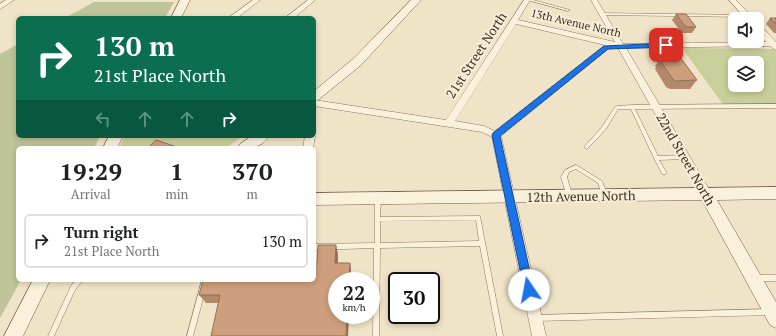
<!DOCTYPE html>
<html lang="en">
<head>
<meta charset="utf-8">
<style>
	:root { --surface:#fff; --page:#f6f6f6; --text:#202124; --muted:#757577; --line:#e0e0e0 }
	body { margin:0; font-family:"PT Serif",serif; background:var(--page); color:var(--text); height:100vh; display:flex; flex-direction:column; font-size:15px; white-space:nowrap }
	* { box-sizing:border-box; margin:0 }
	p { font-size:13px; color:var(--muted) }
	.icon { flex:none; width:22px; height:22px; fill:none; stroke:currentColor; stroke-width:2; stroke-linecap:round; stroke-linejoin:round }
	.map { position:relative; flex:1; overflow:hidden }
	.panel { position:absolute; left:16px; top:146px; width:300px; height:136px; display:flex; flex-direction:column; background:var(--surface); border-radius:6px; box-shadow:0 2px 6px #0003 }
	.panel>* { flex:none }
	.banner { position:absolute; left:16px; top:16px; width:300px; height:122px; border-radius:6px; box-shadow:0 2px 6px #0003; background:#0b6e4f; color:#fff; overflow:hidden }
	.tools { position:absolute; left:728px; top:12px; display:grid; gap:8px }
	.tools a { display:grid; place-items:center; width:36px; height:36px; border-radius:6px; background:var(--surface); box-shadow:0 2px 6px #0003; font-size:20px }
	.speed { position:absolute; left:328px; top:272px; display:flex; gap:8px; font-size:20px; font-weight:700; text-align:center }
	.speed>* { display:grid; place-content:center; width:52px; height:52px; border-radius:50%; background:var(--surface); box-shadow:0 2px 6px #0003; line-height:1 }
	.speed small { font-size:10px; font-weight:400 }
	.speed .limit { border:2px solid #111; border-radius:6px; background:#fff; color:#111 }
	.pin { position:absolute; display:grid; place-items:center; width:34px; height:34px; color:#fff; margin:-17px; border-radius:8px; box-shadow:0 2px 6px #0006 }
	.me { position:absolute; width:44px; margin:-22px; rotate:348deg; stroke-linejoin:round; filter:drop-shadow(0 0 3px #0008) }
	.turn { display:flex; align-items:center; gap:14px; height:84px; padding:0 12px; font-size:18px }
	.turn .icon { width:52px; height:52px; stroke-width:2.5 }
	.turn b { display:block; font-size:28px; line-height:34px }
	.lanes { display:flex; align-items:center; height:38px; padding:0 12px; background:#0003; justify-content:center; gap:20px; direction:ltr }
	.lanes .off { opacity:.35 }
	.eta { display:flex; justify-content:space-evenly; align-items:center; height:68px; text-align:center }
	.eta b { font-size:24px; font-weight:700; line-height:28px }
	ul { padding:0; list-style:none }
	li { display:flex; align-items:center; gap:12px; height:54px; margin:0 8px 6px; padding:0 4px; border:2px solid var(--line); border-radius:6px }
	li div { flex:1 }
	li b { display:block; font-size:15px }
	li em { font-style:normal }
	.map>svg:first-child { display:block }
</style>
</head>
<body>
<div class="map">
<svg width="776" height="336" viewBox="0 0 776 336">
	<rect width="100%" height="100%" fill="#f0e4c8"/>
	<!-- green -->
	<g fill="#c9cf9b" fill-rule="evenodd">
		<path d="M 682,48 L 776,49 L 776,106 L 725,107 ZM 735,63 L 757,63 L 757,85 L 735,85 Z"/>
		<polygon points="125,136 243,136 226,148 119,148"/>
	</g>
	<!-- cemetery -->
	<g fill="#bfc49a">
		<polygon points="94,2 174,2 165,18 65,18"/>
		<polygon points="18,44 18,136 100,136 94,148 18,148 18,280 21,280 0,318 0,54"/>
	</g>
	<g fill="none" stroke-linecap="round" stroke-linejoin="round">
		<!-- lane casing -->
		<g stroke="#8d765c" stroke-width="1">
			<g id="lane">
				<polygon points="527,0 533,0 570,10 568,11"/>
				<polygon points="600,13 747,15 749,16 747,17 601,15 600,15"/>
				<polygon points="776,104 776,108 635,109 658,156 685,155 687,157 685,159 659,160 667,173 666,174 662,174 654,158 631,109 618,109 606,129 588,148 586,149 584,147 602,127 615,107 617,106 632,105"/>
				<polygon points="576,165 602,181 608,196 607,198 603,198 598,183 576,169 569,172 567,177 572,195 571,197 567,197 561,177 565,170"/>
				<path d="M 376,197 L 380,197 L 381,199 L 380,217 L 478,216 L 480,216 L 503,336 L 497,336 L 480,246 L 380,248 L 379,336 L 373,336 L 374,248 L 314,250 L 314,244 L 375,243 L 375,199 ZM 476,220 L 479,241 L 380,243 L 380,221 Z"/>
				<polygon points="756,275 776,275 776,281 756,281 754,280 753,278 754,276"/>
				<polygon points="76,280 83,280 75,290 54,336 48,336 71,286"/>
				<polygon points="202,280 208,280 193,336 187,336"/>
				<polygon points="770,309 772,310 773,312 772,314 770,315 536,321 534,320 533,318 534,316 536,315"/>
			</g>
		</g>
		<!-- street casing -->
		<g stroke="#8d765c" stroke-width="1">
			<g id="street">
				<polygon points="6,0 14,0 0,9 0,4"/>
				<polygon points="253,0 260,0 237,18 228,18"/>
				<polygon points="308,0 315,0 294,18 285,18"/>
				<path d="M 524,0 L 530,0 L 518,20 L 615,42 L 591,0 L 597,0 L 623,44 L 766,42 L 757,32 L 757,25 L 760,25 L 776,42 L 776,50 L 770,46 L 626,48 L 710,191 L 711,194 L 710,197 L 706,198 L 702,197 L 618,48 L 608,49 L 501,136 L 546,336 L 532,336 L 492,137 L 482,132 L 314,106 L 314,100 L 446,120 ZM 516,24 L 605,45 L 495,131 L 484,126 L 455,121 Z"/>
				<polygon points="729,0 736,0 754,19 746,19"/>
				<polygon points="314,135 315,136 313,148 303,148 305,136 314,136"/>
			</g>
		</g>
		<!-- secondary casing -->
		<g stroke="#6f573f" stroke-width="1">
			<g id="secondary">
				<polygon points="180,0 190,0 181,18 171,18"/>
				<polygon points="411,0 421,0 361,65 318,100 314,101 314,91 353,59"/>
				<polygon points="109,136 123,136 117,148 103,148"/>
				<path d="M 252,136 L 269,136 C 262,148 250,148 238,148 L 240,144 Z"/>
				<polygon points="776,187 776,199 717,200 776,302 776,328 770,325 702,200 314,205 314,193"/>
				<polygon points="33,280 50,280 23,336 4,336"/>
			</g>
		</g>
		<!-- lane -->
		<use href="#lane" fill="#faf1dc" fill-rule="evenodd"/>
		<!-- street -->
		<use href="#street" fill="#faf1dc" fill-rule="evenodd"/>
		<!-- secondary -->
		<use href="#secondary" fill="#faf1dc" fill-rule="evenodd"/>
	</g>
	<!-- wall -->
	<g fill="#b2896c">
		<polygon points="676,14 696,27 692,33 682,33 672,20"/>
		<polygon points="770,18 776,18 776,33 774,33 766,24"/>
		<polygon points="661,58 697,80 690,89 670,89 666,87 655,69 656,67 655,66"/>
		<polygon points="338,254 338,263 350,263 351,271 219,303 206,303 199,295 314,280"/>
	</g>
	<!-- shaded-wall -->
	<g fill="#916f58">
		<polygon points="336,245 338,254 337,272 335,263"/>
		<polygon points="350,263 351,271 351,281 349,281"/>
		<polygon points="347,315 349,315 348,336 346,336"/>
	</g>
	<!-- building -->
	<g fill="#cf9f7d" stroke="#916f58">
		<polygon points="676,14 686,14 696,27 686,27"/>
		<polygon points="770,18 776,18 776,24"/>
		<polygon points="680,57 697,80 675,81 672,78 660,60 662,60 661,58"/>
		<polygon points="156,140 180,148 148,148"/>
		<polygon points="318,245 336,245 335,263 350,263 349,281 337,281 337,315 347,315 346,336 211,336 220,295 199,295 203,280 314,280 314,264 317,264"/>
	</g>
	<!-- route -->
	<polygon fill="#1a73e8" stroke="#114b97" points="666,43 668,44 668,47 608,49 500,136 534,290 533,294 529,296 525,294 492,135 493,133 604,46"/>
	<g text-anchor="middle" stroke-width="4" stroke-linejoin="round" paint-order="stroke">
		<!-- far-street labels -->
		<g font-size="11" fill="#3d2e20" stroke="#f7eed8">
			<text transform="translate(576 23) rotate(13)" y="4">13th Avenue North</text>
		</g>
		<!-- street labels -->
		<g font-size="13" fill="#3d2e20" stroke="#f7eed8">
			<text transform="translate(476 55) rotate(-57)" y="5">21st Street North</text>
			<text transform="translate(686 159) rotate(60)" y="5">22nd Street North</text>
			<text transform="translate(581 196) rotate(-1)" y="5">12th Avenue North</text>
		</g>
	</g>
</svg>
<div class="tools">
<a><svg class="icon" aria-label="sound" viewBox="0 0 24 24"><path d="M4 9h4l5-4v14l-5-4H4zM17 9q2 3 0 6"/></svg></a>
<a><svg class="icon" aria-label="layers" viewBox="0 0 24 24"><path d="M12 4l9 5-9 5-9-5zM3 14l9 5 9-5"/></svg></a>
</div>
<div class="speed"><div>22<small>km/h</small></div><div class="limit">30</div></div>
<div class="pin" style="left:666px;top:45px;background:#d93025"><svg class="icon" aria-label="arrive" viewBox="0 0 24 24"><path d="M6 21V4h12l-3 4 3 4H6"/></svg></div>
<svg class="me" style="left:529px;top:290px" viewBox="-20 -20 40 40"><circle r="19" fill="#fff"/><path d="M0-13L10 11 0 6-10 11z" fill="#1a73e8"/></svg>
<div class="banner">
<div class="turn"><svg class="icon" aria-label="right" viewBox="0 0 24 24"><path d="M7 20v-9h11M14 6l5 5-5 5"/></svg><div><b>130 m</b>21st Place North</div></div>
<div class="lanes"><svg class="icon off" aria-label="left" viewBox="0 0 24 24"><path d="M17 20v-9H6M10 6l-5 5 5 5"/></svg><svg class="icon off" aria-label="ahead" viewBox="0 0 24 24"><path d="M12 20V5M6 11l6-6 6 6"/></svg><svg class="icon off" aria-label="ahead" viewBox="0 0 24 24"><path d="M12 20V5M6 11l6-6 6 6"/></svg><svg class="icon" aria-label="right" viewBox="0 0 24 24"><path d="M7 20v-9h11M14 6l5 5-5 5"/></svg></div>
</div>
<section class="panel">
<div class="eta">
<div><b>19:29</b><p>Arrival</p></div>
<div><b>1</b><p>min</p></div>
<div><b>370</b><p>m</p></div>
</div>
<ul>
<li><svg class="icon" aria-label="right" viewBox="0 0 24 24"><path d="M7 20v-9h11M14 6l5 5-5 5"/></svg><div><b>Turn right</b><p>21st Place North</p></div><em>130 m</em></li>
</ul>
</section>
</div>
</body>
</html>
